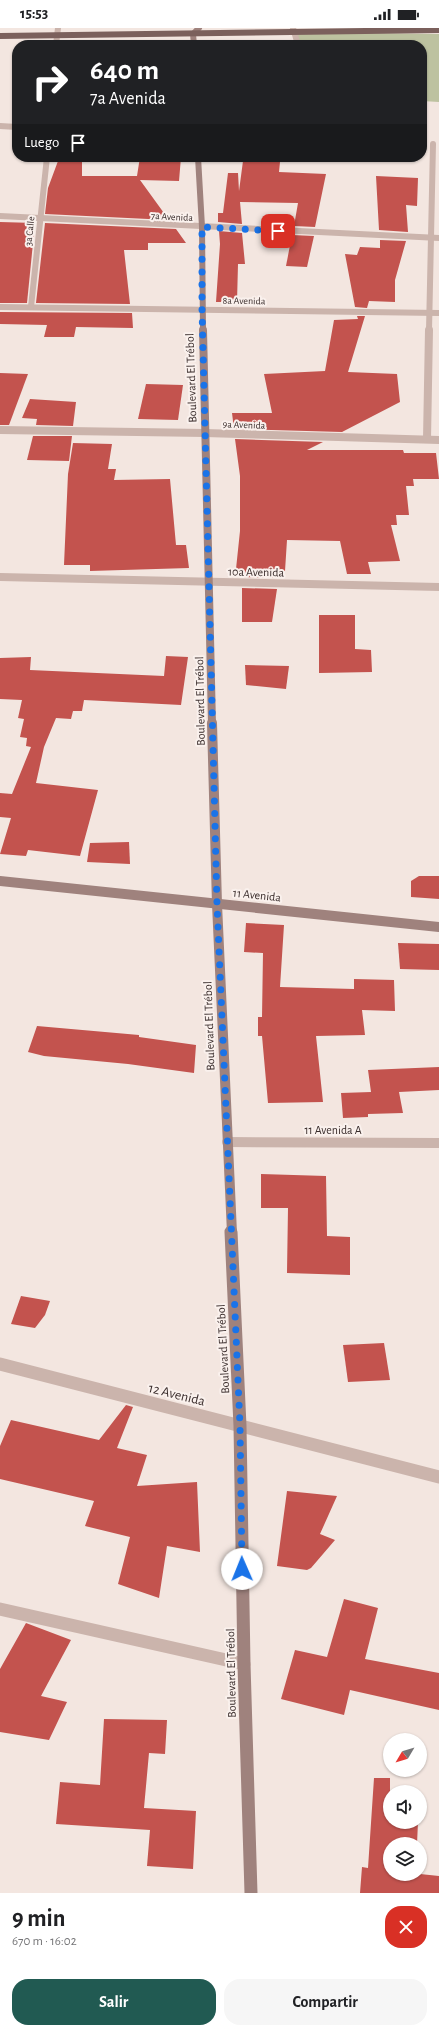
<!DOCTYPE html>
<html lang="es">
<head>
<meta charset="utf-8">
<style>
	:root { --surface:#fff; --page:#f6f6f6; --text:#202124; --muted:#757577; --accent:#215a52 }
	body { margin:0; font-family:"Alegreya Sans",sans-serif; background:var(--page); color:var(--text); height:100vh; display:flex; flex-direction:column; font-size:15px; white-space:nowrap }
	* { box-sizing:border-box; margin:0 }
	p { font-size:13px; color:var(--muted) }
	.icon { flex:none; width:22px; height:22px; fill:none; stroke:currentColor; stroke-width:2; stroke-linecap:round; stroke-linejoin:round }
	.map { position:relative; height:1865px; overflow:hidden }
	.sheet { display:flex; flex-direction:column; background:var(--surface); flex:1 }
	.sheet>* { flex:none }
	.hud { position:absolute; left:12px; top:12px; width:415px; height:122px; border-radius:16px; box-shadow:0 1px 3px #0004; background:#202124; color:#fff; overflow:hidden }
	.needle { width:26px; rotate:232deg }
	.fabs { position:absolute; left:383px; top:1705px; display:grid; gap:8px }
	.fabs a { display:grid; place-items:center; width:44px; height:44px; border-radius:50%; background:var(--surface); box-shadow:0 1px 3px #0004; font-size:20px }
	.pin { position:absolute; display:grid; place-items:center; width:34px; height:34px; color:#fff; margin:-17px; border-radius:8px; box-shadow:0 2px 6px #0006 }
	.me { position:absolute; width:44px; margin:-22px; rotate:359deg; stroke-linejoin:round; filter:drop-shadow(0 0 3px #0008) }
	.turn { display:flex; align-items:center; gap:14px; height:84px; padding:0 12px; font-size:18px }
	.turn .icon { width:52px; height:52px; stroke-width:2.5 }
	.turn b { display:block; font-size:28px; line-height:34px }
	.then { display:flex; align-items:center; height:38px; padding:0 12px; background:#0003; gap:8px; font-size:15px }
	.round { display:grid; place-items:center; flex:none; width:42px; height:42px; border-radius:16px; background:var(--page) }
	.overview { display:flex; align-items:center; justify-content:space-between; height:68px; padding:0 12px }
	h1 { font-size:24px; font-weight:600; line-height:30px }
	.action { display:flex; gap:8px; margin-top:auto; padding:8px 12px }
	.action a { flex:1; height:46px; border-radius:16px; background:var(--accent); color:#fff; font-size:16px; font-weight:600; line-height:46px; text-align:center }
	.action a+a { background:var(--page); color:var(--text) }
	.status { display:flex; justify-content:space-between; align-items:center; height:28px; padding:0 20px; background:var(--surface); direction:ltr }
	.status svg { height:11px; fill:currentColor }
	.map>svg:first-child { display:block }
</style>
</head>
<body>
<div class="status"><b>15:53</b><svg viewBox="0 0 49 12"><path d="M0 12V9h3v3zM5 12V6h3v6zM10 12V3h3v9zM15 12V0h3v12zM26 1h20v11H26zM47 4h2v5h-2z"/></svg></div>
<div class="map">
<svg width="439" height="1865" viewBox="0 0 439 1865">
	<rect width="100%" height="100%" fill="#f3e6e0"/>
	<!-- green -->
	<polygon fill="#bdc2a0" points="294,4 439,6 439,74 422,73 422,17 298,17"/>
	<!-- building -->
	<g fill="#c3534e">
		<polygon points="140,129 181,129 179,153 140,152 169,192 45,186 48,160 58,133 82,132 82,148 137,148"/>
		<polygon points="243,133 280,134 279,144 326,146 315,199 294,198 298,175 240,174 242,196 218,194 218,185 223,185 228,145 238,145 239,163"/>
		<polygon points="376,148 418,150 417,178 406,177 408,204 379,202"/>
		<polygon points="0,194 35,195 27,275 0,275"/>
		<polygon points="45,195 176,201 186,215 148,215 148,222 124,222 130,276 36,275"/>
		<polygon points="219,203 242,205 245,236 238,236 237,274 216,274 220,216"/>
		<polygon points="292,207 314,208 307,239 286,238"/>
		<polygon points="380,212 406,213 395,252 395,274 369,273 367,280 355,279 345,226 357,227 360,219 380,220"/>
		<polygon points="0,284 132,285 133,300 76,299 74,309 44,309 47,297 0,296"/>
		<polygon points="357,288 365,288 348,344 397,346 400,374 342,404 234,401 232,385 272,385 264,346 325,343 334,292 358,291"/>
		<polygon points="0,345 28,346 9,397 0,397"/>
		<polygon points="146,356 183,357 178,392 138,391"/>
		<polygon points="30,371 76,374 73,398 36,397 37,391 22,390"/>
		<polygon points="33,408 72,408 69,433 27,432"/>
		<polygon points="235,411 323,414 307,422 403,422 404,425 436,425 439,451 413,451 414,458 406,458 409,487 396,487 397,497 391,497 400,533 368,534 371,546 347,546 340,513 287,512 285,543 280,543 279,550 242,549 243,542 236,541 240,503 240,448"/>
		<polygon points="73,415 112,416 108,441 116,441 114,452 170,451 176,517 186,517 189,540 90,543 90,537 64,537 68,446"/>
		<polygon points="242,560 277,561 272,594 242,594"/>
		<polygon points="319,587 355,587 355,621 371,622 372,644 319,645"/>
		<polygon points="166,628 188,629 181,677 84,672 82,683 73,683 71,691 56,690 44,719 36,755 98,762 80,828 28,822 26,828 0,826 11,790 0,789 0,765 12,766 31,719 26,718 27,710 20,709 24,691 18,690 22,672 0,671 0,630 31,629 30,642 164,648"/>
		<polygon points="245,637 289,638 286,661 246,657"/>
		<polygon points="129,814 130,836 87,834 90,815"/>
		<polygon points="419,848 439,848 439,871 411,869 411,853"/>
		<polygon points="246,895 284,897 280,959 354,961 354,951 394,952 395,983 362,982 365,1007 316,1008 323,1074 268,1075 262,1008 258,1008 258,989 262,989 263,925 244,924"/>
		<polygon points="398,915 439,916 439,942 400,941"/>
		<polygon points="37,998 139,1007 139,1009 196,1017 194,1045 128,1036 44,1028 28,1024"/>
		<polygon points="439,1039 439,1062 399,1064 403,1085 368,1086 368,1089 343,1090 341,1065 371,1064 368,1042"/>
		<polygon points="261,1146 326,1148 327,1208 350,1209 350,1247 287,1245 288,1180 261,1180"/>
		<polygon points="21,1268 50,1273 45,1287 35,1300 11,1296"/>
		<polygon points="384,1315 390,1352 348,1354 343,1317"/>
		<polygon points="126,1377 133,1379 117,1420 147,1427 137,1458 197,1454 200,1524 167,1518 159,1570 118,1556 130,1509 85,1498 94,1473 0,1451 0,1418 11,1392 99,1412"/>
		<polygon points="287,1463 337,1468 320,1506 335,1512 311,1540 307,1542 277,1538"/>
		<polygon points="344,1571 378,1580 365,1631 439,1645 439,1682 350,1662 344,1687 281,1671 295,1622 327,1629"/>
		<polygon points="26,1595 71,1612 41,1668 67,1674 49,1712 0,1704 0,1641"/>
		<polygon points="104,1691 167,1692 165,1726 149,1725 144,1780 196,1783 193,1841 147,1838 150,1802 56,1796 60,1754 100,1757"/>
		<polygon points="374,1750 390,1750 390,1794 418,1794 417,1816 390,1816 390,1846 420,1846 439,1848 439,1865 360,1865 362,1839 368,1840"/>
	</g>
	<g fill="none" stroke-linecap="round" stroke-linejoin="round">
		<!-- street-far3 -->
		<g stroke="#cbb4ac" stroke-width="6">
			<polyline points="293,0 298,17"/>
			<polyline points="56,17 58,0"/>
			<polyline points="0,98 17,99"/>
			<polyline points="0,188 439,210"/>
			<polyline points="0,279 439,285"/>
			<polyline points="31,279 47,129"/>
			<polyline points="429,303 433,116"/>
		</g>
		<!-- street-far2 -->
		<g stroke="#cbb4ac" stroke-width="8">
			<polyline points="0,402 205,405 439,412"/>
			<polyline points="427,411 429,302"/>
			<polyline points="0,549 439,559"/>
		</g>
		<!-- street-far1 -->
		<polyline stroke="#cbb4ac" stroke-width="10" points="227,1114 439,1115"/>
		<!-- street -->
		<g stroke="#cbb4ac" stroke-width="13">
			<polyline points="0,1336 439,1449"/>
			<polyline points="0,1581 244,1636"/>
		</g>
		<!-- secondary-far3 -->
		<g stroke="#9f827d" stroke-width="6">
			<polyline points="194,17 193,6 199,0"/>
			<polyline points="198,129 202,199 203,303"/>
		</g>
		<!-- secondary-far2 -->
		<polyline stroke="#9f827d" stroke-width="8" points="203,302 212,696"/>
		<!-- secondary-far1 -->
		<g stroke="#9f827d" stroke-width="10">
			<polyline points="212,695 217,876 232,1205"/>
			<polyline points="0,853 439,899"/>
		</g>
		<!-- secondary -->
		<polyline stroke="#9f827d" stroke-width="13" points="231,1204 240,1398 244,1636 251,1865"/>
		<!-- primary -->
		<polyline stroke="#7b605c" stroke-width="6" points="0,8 439,2"/>
	</g>
	<g fill="none" stroke-linecap="round" stroke-linejoin="round">
		<!-- route -->
		<polyline stroke="#1a73e8" stroke-width="7" stroke-dasharray="0 12.6" points="242,1541 240,1398 217,876 202,281 202,199 278,203"/>
	</g>
	<g text-anchor="middle" stroke-width="4" stroke-linejoin="round" paint-order="stroke">
		<!-- far-street labels -->
		<g font-size="10" fill="#392c2b" stroke="#faf1ed">
			<text transform="translate(172 188) rotate(3)" y="4">7a Avenida</text>
			<text transform="translate(29 203) rotate(-84)" y="4">3a Calle</text>
			<text transform="translate(244 272) rotate(1)" y="4">8a Avenida</text>
			<text transform="translate(244 396) rotate(2)" y="4">9a Avenida</text>
		</g>
		<!-- street labels -->
		<g font-size="12" fill="#392c2b" stroke="#faf1ed">
			<text transform="translate(191 350) rotate(-92)" y="4">Boulevard El Trébol</text>
			<text transform="translate(256 544) rotate(1)" y="4">10a Avenida</text>
			<text transform="translate(200 673) rotate(-91)" y="4">Boulevard El Trébol</text>
			<text transform="translate(257 867) rotate(6)" y="4">11 Avenida</text>
			<text transform="translate(209 998) rotate(-92)" y="4">Boulevard El Trébol</text>
			<text x="333" y="1106">11 Avenida A</text>
			<text transform="translate(223 1321) rotate(-93)" y="4">Boulevard El Trébol</text>
			<text transform="translate(231 1645) rotate(-91)" y="4">Boulevard El Trébol</text>
		</g>
		<!-- near-street labels -->
		<g font-size="14" fill="#392c2b" stroke="#faf1ed">
			<text transform="translate(177 1366) rotate(14)" y="5">12 Avenida</text>
		</g>
	</g>
</svg>
<div class="fabs">
<a><svg class="needle" viewBox="-14 -14 28 28"><path d="M0-13l5 13h-10z" fill="#e53935"/><path d="M0 13l5-13h-10z" fill="#757577"/></svg></a>
<a><svg class="icon" aria-label="sound" viewBox="0 0 24 24"><path d="M4 9h4l5-4v14l-5-4H4zM17 9q2 3 0 6"/></svg></a>
<a><svg class="icon" aria-label="layers" viewBox="0 0 24 24"><path d="M12 4l9 5-9 5-9-5zM3 14l9 5 9-5"/></svg></a>
</div>
<div class="pin" style="left:278px;top:203px;background:#d93025"><svg class="icon" aria-label="arrive" viewBox="0 0 24 24"><path d="M6 21V4h12l-3 4 3 4H6"/></svg></div>
<svg class="me" style="left:242px;top:1541px" viewBox="-20 -20 40 40"><circle r="19" fill="#fff"/><path d="M0-13L10 11 0 6-10 11z" fill="#1a73e8"/></svg>
<div class="hud">
<div class="turn"><svg class="icon" aria-label="right" viewBox="0 0 24 24"><path d="M7 20v-9h11M14 6l5 5-5 5"/></svg><div><b>640 m</b>7a Avenida</div></div>
<div class="then">Luego<svg class="icon" aria-label="arrive" viewBox="0 0 24 24"><path d="M6 21V4h12l-3 4 3 4H6"/></svg></div>
</div>
</div>
<section class="sheet">
<div class="overview"><div><h1>9 min</h1><p>670 m · 16:02</p></div><a class="round" style="background:#d93025;color:#fff"><svg class="icon" aria-label="close" viewBox="0 0 24 24"><path d="M6 6l12 12M18 6L6 18"/></svg></a></div>
<div class="action"><a>Salir</a><a>Compartir</a></div>
</section>
</body>
</html>
